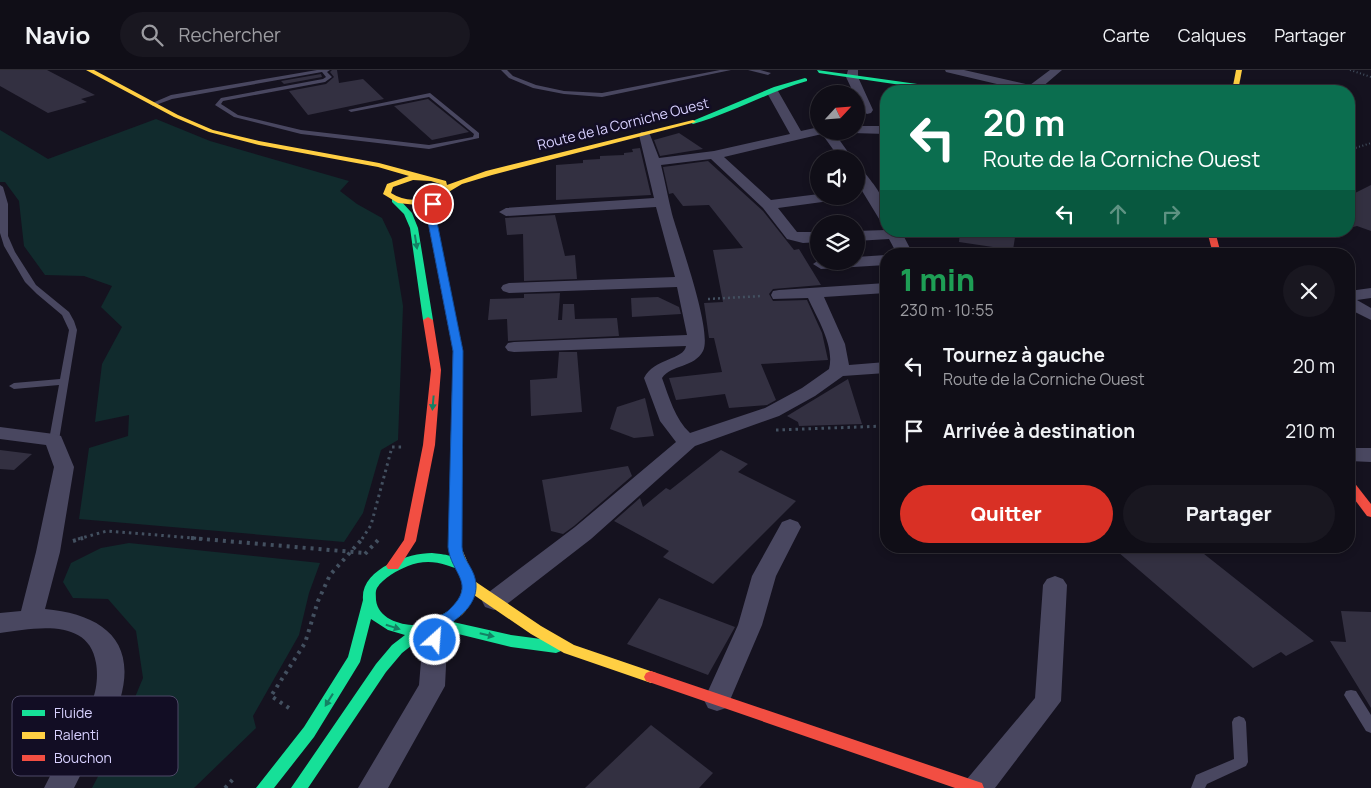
<!DOCTYPE html>
<html lang="fr">
<head>
<meta charset="utf-8">
<style>
	:root { --surface:#100e17; --page:#191720; --text:#f1f3f6; --muted:#9c9ca1; --line:#302e36; --accent:#d93025 }
	body { margin:0; font-family:Manrope,sans-serif; background:var(--page); color:var(--text); height:100vh; display:flex; flex-direction:column; font-size:19px; white-space:nowrap }
	* { box-sizing:border-box; margin:0 }
	p { font-size:16px; color:var(--muted) }
	.icon { flex:none; width:28px; height:28px; fill:none; stroke:currentColor; stroke-width:2; stroke-linecap:round; stroke-linejoin:round }
	.map { position:relative; flex:1; overflow:hidden }
	.sheet { position:absolute; left:880px; top:178px; width:475px; height:305px; display:flex; flex-direction:column; background:var(--surface); border-radius:20px; box-shadow:0 2px 8px #0003,0 0 0 1px var(--line) }
	.sheet>* { flex:none }
	.top-card { position:absolute; left:880px; top:15px; width:475px; height:152px; border-radius:20px; box-shadow:0 2px 8px #0003,0 0 0 1px var(--line); background:#0b6e4f; color:#fff; overflow:hidden }
	.needle { width:32px; rotate:64deg }
	.tools { position:absolute; left:810px; top:15px; display:grid; gap:10px }
	.tools a { display:grid; place-items:center; width:55px; height:55px; border-radius:50%; background:var(--surface); box-shadow:0 2px 8px #0003,0 0 0 1px var(--line); font-size:25px }
	.pin { position:absolute; display:grid; place-items:center; width:42px; height:42px; color:#fff; margin:-21px; border:2px solid #fff; border-radius:50%; box-shadow:0 1px 5px #0007 }
	.me { position:absolute; width:55px; margin:-28px; rotate:26deg; stroke-linejoin:round; filter:drop-shadow(0 0 4px #0008) }
	.turn { display:flex; align-items:center; gap:18px; height:105px; padding:0 20px; font-size:22px }
	.turn .icon { width:65px; height:65px; stroke-width:2.5 }
	.turn b { display:block; font-size:35px; line-height:42px }
	.lanes { display:flex; align-items:center; height:48px; padding:0 20px; background:#0003; justify-content:center; gap:25px; direction:ltr }
	.lanes .off { opacity:.35 }
	.round { display:grid; place-items:center; flex:none; width:52px; height:52px; border-radius:26px; background:var(--page) }
	.overview { display:flex; align-items:center; justify-content:space-between; height:85px; padding:0 20px }
	h1 { font-size:30px; font-weight:800; line-height:38px; color:#1e9e55 }
	.primary-button { display:flex; gap:10px; margin-top:auto; padding:10px 20px }
	.primary-button a { flex:1; height:58px; border-radius:30px; background:var(--accent); color:#fff; font-size:20px; font-weight:800; line-height:58px; text-align:center }
	.primary-button a+a { background:var(--page); color:var(--text) }
	ul { padding:0; list-style:none }
	li { display:flex; align-items:center; gap:15px; height:65px; padding:0 20px }
	li div { flex:1 }
	li b { display:block; font-size:19px }
	li em { font-style:normal }
	header { display:flex; align-items:center; gap:30px; box-sizing:border-box; height:70px; padding:0 25px; background:var(--surface); border-bottom:1px solid var(--line) }
	header strong { font-size:24px }
	nav { display:flex; gap:28px; margin-inline-start:auto; font-size:18px }
	.search { width:350px; height:45px; background:var(--page); display:flex; align-items:center; gap:12px; box-sizing:border-box; padding:0 18px; border-radius:28px; color:var(--muted); font-size:19px }
	.map>svg:first-child { display:block }
</style>
</head>
<body>
<header>
<strong>Navio</strong>
<div class="search"><svg class="icon" aria-label="search" viewBox="0 0 24 24"><circle cx="10" cy="10" r="6"/><path d="M15 15l6 6"/></svg>Rechercher</div>
<nav><a>Carte</a><a>Calques</a><a>Partager</a></nav>
</header>
<div class="map">
<svg width="1371" height="718" viewBox="0 0 1371 718">
	<rect width="100%" height="100%" fill="#15121f"/>
	<!-- green -->
	<g fill="#112b2d">
		<polygon points="156,49 210,71 349,111 340,121 357,134 382,148 392,169 403,236 398,370 381,380 363,443 344,472 79,449 89,378 128,366 129,345 95,352 102,294 122,257 101,237 112,216 84,206 45,205 24,176 19,131 5,112 0,112 0,60 48,89"/>
		<polygon points="129,473 320,493 309,523 299,565 253,646 256,658 194,718 92,718 118,668 143,608 136,561 108,529 73,528 63,512 71,493 101,478"/>
	</g>
	<!-- building -->
	<g fill="#333041">
		<polygon points="0,0 47,0 95,25 81,29 87,32 48,43 0,16"/>
		<polygon points="332,0 337,0 339,13 363,9 384,29 308,45 289,21 326,14 334,7 330,2"/>
		<polygon points="321,4 322,7 284,14 281,11"/>
		<polygon points="428,29 469,62 432,70 394,36"/>
		<polygon points="679,63 703,79 660,86 654,70"/>
		<polygon points="640,78 651,125 556,130 556,95 583,93 583,90 600,89 600,86 624,85 624,83 633,82 632,79"/>
		<polygon points="708,91 763,141 794,180 799,179 821,215 773,219 769,224 773,231 807,230 822,263 828,290 761,294 776,330 767,335 729,338 725,324 676,330 669,308 722,302 714,268 709,268 704,233 723,232 713,180 743,178 709,135 683,136 673,123 669,124 663,97"/>
		<polygon points="1371,115 1371,161 1357,156 1349,158 1349,126"/>
		<polygon points="555,145 565,186 575,185 577,209 524,211 523,164 507,165 505,148"/>
		<polygon points="960,161 1016,161 1013,180 959,172"/>
		<polygon points="560,223 558,250 562,250 563,234 574,234 575,249 617,248 619,266 508,271 507,249 488,250 490,229 524,228 524,224"/>
		<polygon points="658,227 679,237 681,244 632,247 631,228"/>
		<polygon points="559,282 577,282 582,342 531,346 530,310 557,308"/>
		<polygon points="848,309 862,354 799,356 798,352 787,346"/>
		<polygon points="645,328 654,366 634,368 610,359 617,337"/>
		<polygon points="0,380 32,384 14,400 0,399"/>
		<polygon points="721,380 748,394 738,402 796,431 713,514 663,487 669,481 614,451 640,428 643,437 666,418 670,420"/>
		<polygon points="628,396 632,406 574,456 563,464 551,461 542,410"/>
		<polygon points="1111,476 1194,476 1314,571 1286,586 1281,582 1253,598"/>
		<polygon points="659,528 735,557 708,605 627,574"/>
		<polygon points="1341,541 1371,542 1371,638 1330,571 1346,572"/>
		<polygon points="651,655 713,703 699,718 585,718"/>
	</g>
	<g fill="none" stroke-linecap="round" stroke-linejoin="round">
		<!-- path-far3 -->
		<g stroke="#435060" stroke-width="2" stroke-dasharray="1 2.5" stroke-linecap="butt">
			<polyline points="1350,0 1371,7"/>
			<polyline points="1349,80 1371,73"/>
		</g>
		<!-- path-far2 -->
		<polyline stroke="#435060" stroke-width="2.5" stroke-dasharray="2 3" stroke-linecap="butt" points="708,229 762,226"/>
		<!-- path-far1 -->
		<g stroke="#435060" stroke-width="3" stroke-dasharray="2.5 4" stroke-linecap="butt">
			<polyline points="776,360 886,356"/>
			<polyline points="78,469 107,461 206,469"/>
			<polyline points="362,469 371,455 392,377 404,377"/>
		</g>
		<!-- path -->
		<g stroke="#435060" stroke-width="4" stroke-dasharray="3 5" stroke-linecap="butt">
			<polyline points="191,468 365,483"/>
			<polyline points="73,471 83,468"/>
			<polyline points="365,484 378,470"/>
			<polyline points="289,638 271,626 305,573 318,531 330,505 363,468"/>
			<polyline points="225,718 234,708"/>
		</g>
		<!-- lane -->
		<g fill="#494760" fill-rule="evenodd">
			<polygon points="317,0 330,0 327,2 332,7 325,12 223,31 221,34 238,45 301,60 429,75 473,67 474,64 429,27 351,42 348,40 430,23 479,63 479,68 429,79 301,64 234,47 215,35 221,28 323,9 326,7 322,2 172,29 153,36 150,34 171,25"/>
			<polygon points="501,0 507,0 513,6 536,15 564,21 602,23 720,0 731,0 602,27 564,24 533,18 509,8"/>
			<polygon points="748,0 760,0 771,3 768,5"/>
			<polygon points="0,115 3,117 8,134 8,166 15,182 36,215 69,242 74,251 77,260 59,370 54,373 49,370 59,315 14,319 9,316 14,313 60,309 69,260 62,245 37,224 25,212 4,176 0,163"/>
			<polygon points="1351,620 1356,621 1371,645 1371,663 1366,661 1344,625 1346,621"/>
			<polygon points="1239,646 1244,648 1246,652 1248,692 1246,696 1207,714 1205,718 1191,718 1196,705 1234,689 1232,652 1234,648"/>
		</g>
		<!-- street -->
		<g fill="#494760" fill-rule="evenodd">
			<polygon points="848,0 858,0 858,7 873,40 871,43 867,44 861,40 856,24 854,24 846,7"/>
			<polygon points="945,0 964,0 1030,15 1050,0 1062,0 1041,18 1045,21 1026,21 946,2"/>
			<path d="M 772,18 L 778,21 L 801,61 L 819,57 L 819,61 L 833,61 L 853,89 L 840,89 L 822,64 L 724,87 L 771,130 L 819,124 L 819,126 L 844,126 L 837,130 L 778,138 L 797,162 L 819,162 L 819,172 L 803,173 L 787,169 L 763,138 L 711,89 L 661,95 C 665,111 668,128 672,144 C 679,169 713,262 703,281 C 694,298 672,294 662,308 C 669,327 675,349 690,363 L 765,338 L 802,318 L 829,299 C 835,276 817,248 808,228 L 773,229 L 771,225 L 773,221 L 779,220 L 886,213 L 886,223 L 824,227 L 845,274 L 849,295 L 886,292 L 886,303 L 843,306 L 815,326 L 779,346 L 695,376 L 591,469 L 503,537 L 494,540 L 485,537 L 482,531 L 485,525 L 575,457 L 676,372 L 660,351 L 644,308 C 654,288 684,290 686,276 L 514,282 L 508,281 L 505,277 L 508,273 L 514,272 L 687,265 L 677,217 L 509,223 L 503,221 L 501,218 L 503,215 L 509,213 L 675,207 L 656,137 L 506,146 L 499,142 L 506,138 L 654,128 L 639,65 L 641,62 L 649,62 L 659,88 L 714,81 L 790,64 L 766,21 Z"/>
			<polygon points="856,56 886,56 886,64 852,63 856,61"/>
			<path d="M 856,97 L 861,98 C 877,119 886,126 886,153 L 881,152 L 856,111 Z"/>
			<polygon points="886,160 901,161 913,184 897,184 889,169 856,171 856,161"/>
			<polygon points="886,185 886,195 821,199 813,194 819,190 856,191 856,187"/>
			<polygon points="1371,218 1371,228 1357,230 1371,238 1371,250 1349,239 1349,221"/>
			<path d="M 0,357 L 54,364 L 61,366 L 74,397 L 60,482 L 45,539 C 100,544 138,569 120,630 C 116,642 108,653 102,664 C 92,682 83,700 74,718 L 44,718 C 55,695 69,673 81,650 C 84,644 90,638 92,631 C 97,620 98,604 96,593 C 89,547 34,558 0,563 L 0,543 L 21,541 L 36,482 L 54,397 L 46,375 L 0,369 Z"/>
			<polygon points="1349,378 1371,378 1371,392 1349,391"/>
			<polygon points="790,449 798,452 801,457 776,506 762,555 730,630 726,638 717,641 708,638 704,630 738,555 752,506 782,452"/>
			<polygon points="1055,506 1063,509 1067,515 1061,631 995,718 962,718 967,709 1035,628 1043,515 1047,509"/>
			<polygon points="436,545 445,548 448,555 445,616 388,718 358,718 419,615 424,555 427,548"/>
		</g>
		<!-- fast -->
		<g fill="#16e098" fill-rule="evenodd">
			<polygon points="817,0 953,19 956,21 942,21 819,3"/>
			<path d="M 805,8 L 807,9 L 807,11 C 768,22 732,43 693,54 L 690,52 L 774,17 Z"/>
			<polygon points="392,128 398,128 412,143 418,158 433,250 431,252 425,252 423,250 410,158 404,144 392,132"/>
			<path d="M 432,483 C 442,484 461,486 467,495 L 465,498 C 458,500 453,497 446,495 C 434,491 420,491 408,496 C 398,500 383,508 377,518 C 375,522 376,526 376,530 C 378,548 399,555 415,555 C 432,555 438,544 453,540 L 458,541 L 460,545 L 453,552 L 511,565 L 556,571 L 561,573 L 563,577 L 561,581 L 556,583 L 511,577 L 442,560 L 425,565 L 402,583 L 386,602 L 308,718 L 291,718 L 376,594 L 392,575 L 405,565 L 388,560 L 371,549 L 360,592 L 314,667 L 274,718 L 256,718 L 304,657 L 348,587 L 363,530 C 360,499 408,483 432,483 Z"/>
		</g>
		<!-- slow -->
		<g fill="#ffcf43" fill-rule="evenodd">
			<path d="M 86,0 L 94,0 L 178,45 L 213,60 L 259,71 L 379,93 L 446,111 L 447,115 L 486,101 L 693,50 L 696,52 L 492,105 L 462,114 L 435,130 L 417,135 L 398,133 L 383,124 L 387,114 L 409,106 L 378,97 L 259,75 L 209,62 L 174,47 ZM 413,110 L 431,111 L 440,114 L 441,118 C 426,131 408,134 391,123 L 393,117 Z"/>
			<polygon points="1236,0 1242,0 1238,21 1232,21"/>
			<path d="M 457,357 L 463,360 L 461,477 L 476,512 L 541,556 L 574,575 L 656,603 L 658,607 L 656,611 L 651,613 L 564,583 L 531,564 L 474,525 C 471,535 460,553 448,549 L 446,545 L 460,528 L 463,515 L 449,477 L 451,360 Z"/>
		</g>
		<!-- jam -->
		<g fill="#f24e42" fill-rule="evenodd">
			<polygon points="435,124 442,126 435,138 435,147 463,281 463,360 457,363 451,360 453,281 427,147 427,138"/>
			<polygon points="1207,161 1215,161 1221,184 1213,184"/>
			<polygon points="428,247 433,250 441,300 435,375 416,471 398,499 388,499 386,496 404,470 423,375 431,300 423,250"/>
			<polygon points="1349,410 1353,411 1371,434 1371,447 1367,446 1349,422"/>
			<polygon points="651,601 976,711 982,713 984,718 955,718 646,611 644,607 646,603"/>
		</g>
	</g>
	<!-- one-way arrows -->
	<defs><path id="oneway-solid" d="M-6-.8H1V-3.2L6.5 0L1 3.2V.8H-6Z" transform="scale(1.25)"/></defs>
	<g fill="#148164">
		<use href="#oneway-solid" transform="translate(416 172) rotate(81)"/>
		<use href="#oneway-solid" transform="translate(433 333) rotate(95)"/>
		<use href="#oneway-solid" transform="translate(393 557) rotate(17)"/>
		<use href="#oneway-solid" transform="translate(487 565) rotate(13)"/>
		<use href="#oneway-solid" transform="translate(329 630) rotate(122)"/>
	</g>
	<!-- route -->
	<path fill="#1a73e8" stroke="#114b97" d="M 433,131 L 437,134 L 436,147 L 463,281 L 462,477 C 463,489 470,494 474,505 C 483,530 461,548 442,558 L 440,574 L 430,574 L 427,570 L 428,555 C 433,547 444,546 450,539 C 477,513 451,504 448,477 L 453,281 L 427,147 L 429,134 Z"/>
	<g text-anchor="middle" stroke-width="5" stroke-linejoin="round" paint-order="stroke">
		<!-- far-street labels -->
		<g font-size="14" fill="#d8d1ff" stroke="#120d24">
			<text transform="translate(623 54) rotate(-14)" y="5">Route de la Corniche Ouest</text>
		</g>
	</g>
	<!-- legend -->
	<rect x="12" y="626" width="166" height="80" rx="8" fill="#120d24" stroke="#4d4866" stroke-width="1"/>
	<rect x="22" y="640" width="23" height="6" fill="#16e098"/>
	<rect x="22" y="662" width="23" height="7" fill="#ffcf43"/>
	<rect x="22" y="685" width="23" height="6" fill="#f24e42"/>
	<g font-size="14" fill="#d8d1ff">
		<text x="54" y="648">Fluide</text>
		<text x="54" y="670">Ralenti</text>
		<text x="54" y="693">Bouchon</text>
	</g>
</svg>
<div class="tools">
<a><svg class="needle" viewBox="-14 -14 28 28"><path d="M0-13l5 13h-10z" fill="#e53935"/><path d="M0 13l5-13h-10z" fill="#9c9ca1"/></svg></a>
<a><svg class="icon" aria-label="sound" viewBox="0 0 24 24"><path d="M4 9h4l5-4v14l-5-4H4zM17 9q2 3 0 6"/></svg></a>
<a><svg class="icon" aria-label="layers" viewBox="0 0 24 24"><path d="M12 4l9 5-9 5-9-5zM3 14l9 5 9-5"/></svg></a>
</div>
<div class="pin" style="left:433px;top:134px;background:#d93025"><svg class="icon" aria-label="arrive" viewBox="0 0 24 24"><path d="M6 21V4h12l-3 4 3 4H6"/></svg></div>
<svg class="me" style="left:435px;top:570px" viewBox="-20 -20 40 40"><circle r="17" fill="#1a73e8" stroke="#fff" stroke-width="3"/><path d="M0-11L8 9 0 5-8 9z" fill="#fff"/></svg>
<div class="top-card">
<div class="turn"><svg class="icon" aria-label="left" viewBox="0 0 24 24"><path d="M17 20v-9H6M10 6l-5 5 5 5"/></svg><div><b>20 m</b>Route de la Corniche Ouest</div></div>
<div class="lanes"><svg class="icon" aria-label="left" viewBox="0 0 24 24"><path d="M17 20v-9H6M10 6l-5 5 5 5"/></svg><svg class="icon off" aria-label="ahead" viewBox="0 0 24 24"><path d="M12 20V5M6 11l6-6 6 6"/></svg><svg class="icon off" aria-label="right" viewBox="0 0 24 24"><path d="M7 20v-9h11M14 6l5 5-5 5"/></svg></div>
</div>
<section class="sheet">
<div class="overview"><div><h1>1 min</h1><p>230 m · 10:55</p></div><a class="round"><svg class="icon" aria-label="close" viewBox="0 0 24 24"><path d="M6 6l12 12M18 6L6 18"/></svg></a></div>
<ul>
<li><svg class="icon" aria-label="left" viewBox="0 0 24 24"><path d="M17 20v-9H6M10 6l-5 5 5 5"/></svg><div><b>Tournez à gauche</b><p>Route de la Corniche Ouest</p></div><em>20 m</em></li>
<li><svg class="icon" aria-label="arrive" viewBox="0 0 24 24"><path d="M6 21V4h12l-3 4 3 4H6"/></svg><div><b>Arrivée à destination</b></div><em>210 m</em></li>
</ul>
<div class="primary-button"><a>Quitter</a><a>Partager</a></div>
</section>
</div>
</body>
</html>
